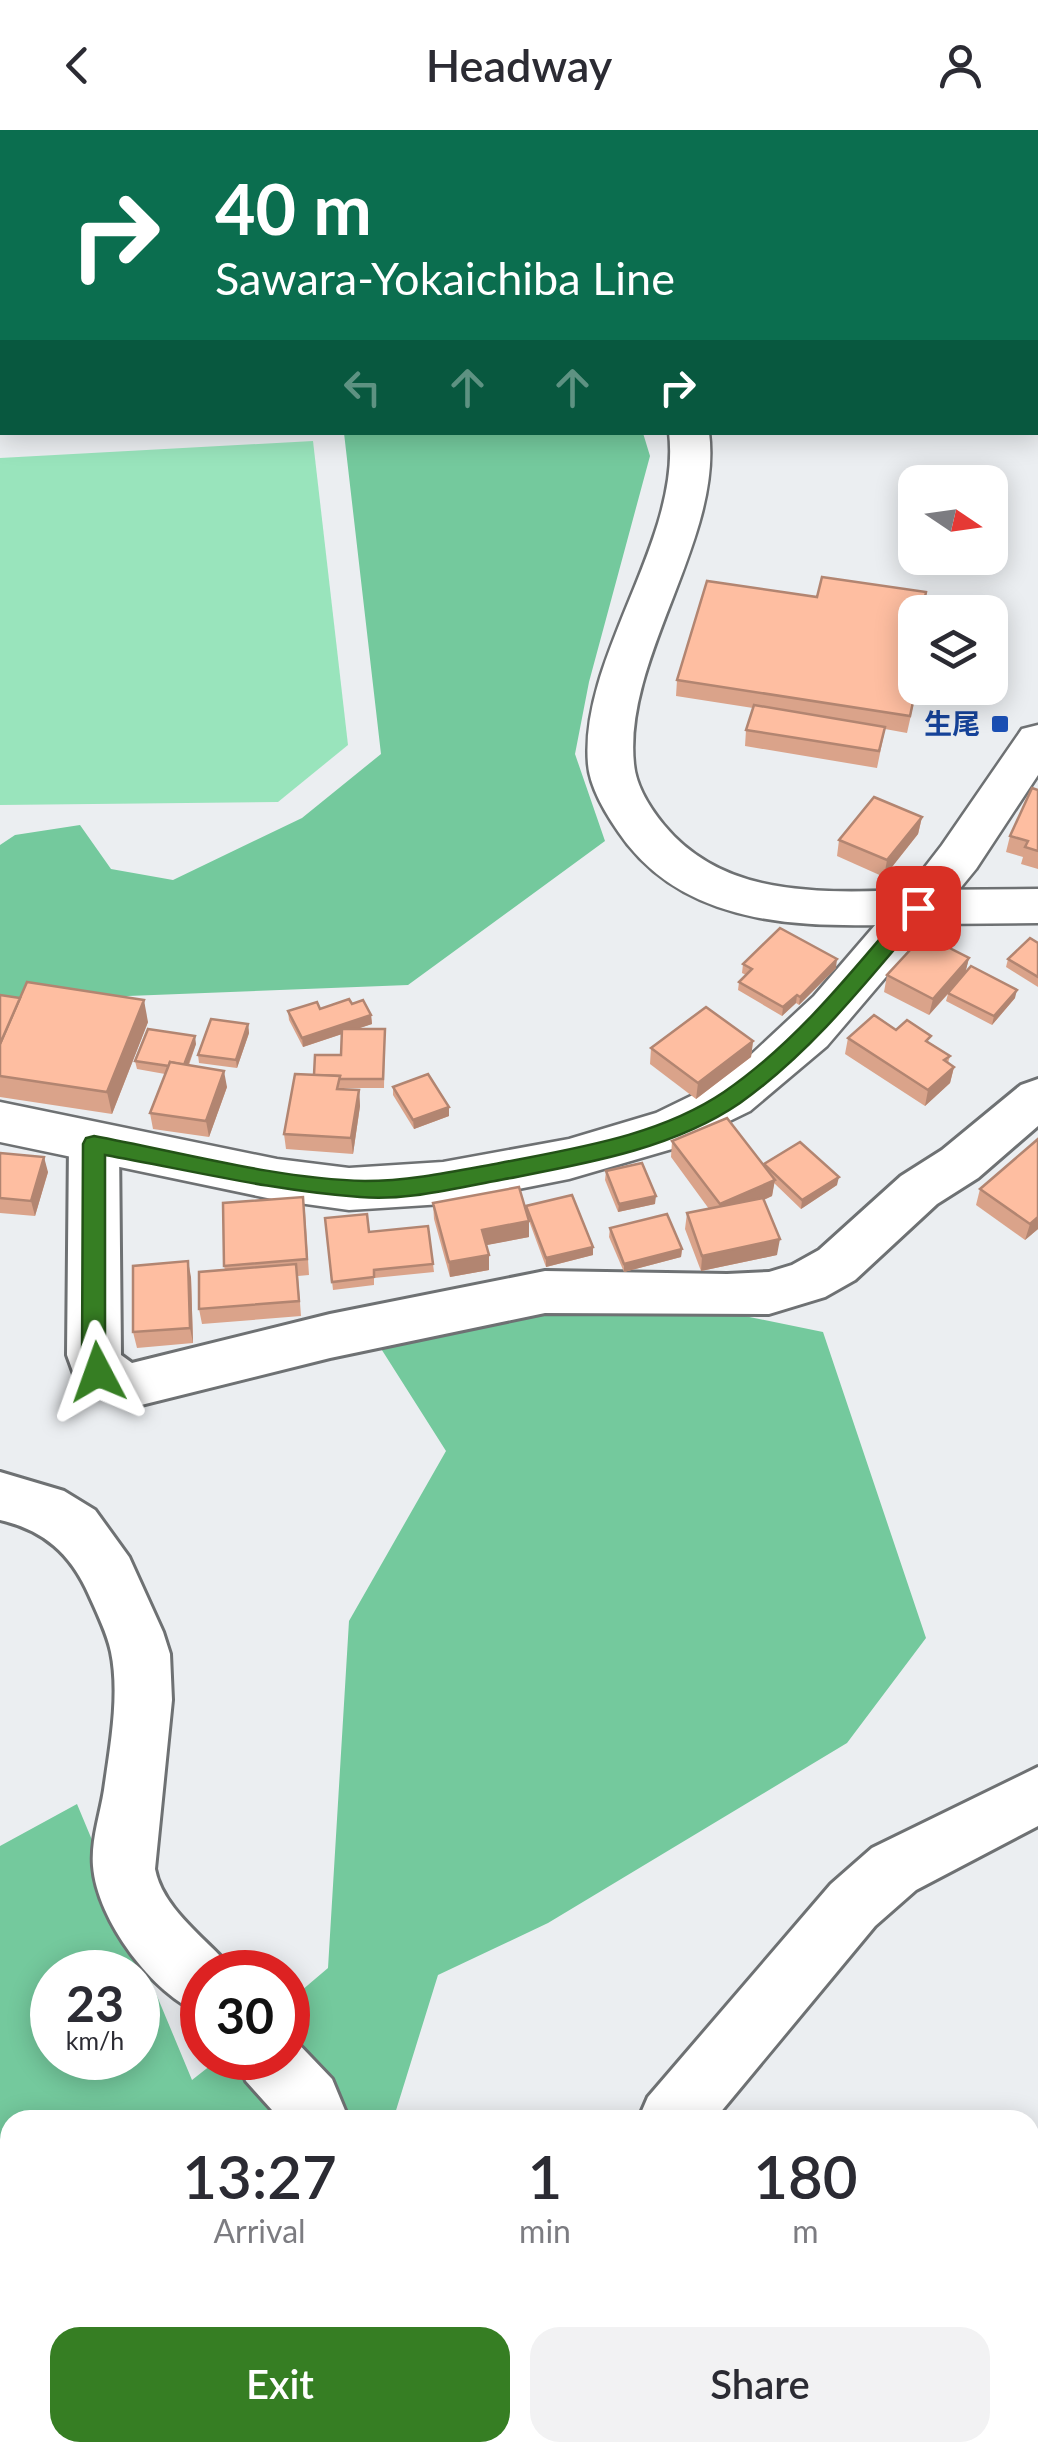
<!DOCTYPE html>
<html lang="en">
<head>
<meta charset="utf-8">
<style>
	:root { --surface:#fff; --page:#f2f2f3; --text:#2b2b33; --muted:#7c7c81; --accent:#367e23 }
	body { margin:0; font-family:Lato,"Noto Sans JP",sans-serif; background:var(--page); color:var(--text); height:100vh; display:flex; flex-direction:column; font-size:38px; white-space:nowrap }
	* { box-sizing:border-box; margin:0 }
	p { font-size:32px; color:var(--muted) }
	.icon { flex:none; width:55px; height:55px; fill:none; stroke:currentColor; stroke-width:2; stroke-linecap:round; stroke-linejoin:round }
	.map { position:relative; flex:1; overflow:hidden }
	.sheet { position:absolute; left:0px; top:1980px; width:1040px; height:352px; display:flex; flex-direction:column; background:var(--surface); border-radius:30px 30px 0 0; box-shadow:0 5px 25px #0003 }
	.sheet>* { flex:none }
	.hud { position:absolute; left:0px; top:0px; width:1040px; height:305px; box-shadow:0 5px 25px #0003; background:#0b6e4f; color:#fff; overflow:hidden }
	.needle { width:65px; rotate:103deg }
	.tools { position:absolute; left:898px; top:335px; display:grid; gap:20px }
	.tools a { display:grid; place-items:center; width:110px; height:110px; border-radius:20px; background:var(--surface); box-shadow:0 5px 25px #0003; font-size:50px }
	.speed { position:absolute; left:30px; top:1820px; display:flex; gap:20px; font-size:50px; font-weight:700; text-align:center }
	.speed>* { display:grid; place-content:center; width:130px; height:130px; border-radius:50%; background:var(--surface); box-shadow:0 5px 25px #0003; line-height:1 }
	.speed small { font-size:25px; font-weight:400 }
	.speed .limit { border:15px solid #d22; background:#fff; color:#111 }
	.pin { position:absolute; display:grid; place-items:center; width:85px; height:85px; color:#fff; margin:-42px; border-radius:20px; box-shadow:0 5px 15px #0006 }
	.me { position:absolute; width:110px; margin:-55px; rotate:356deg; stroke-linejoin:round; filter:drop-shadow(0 0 8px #0008) }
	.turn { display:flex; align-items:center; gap:35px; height:210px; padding:0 50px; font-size:45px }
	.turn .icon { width:130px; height:130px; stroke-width:2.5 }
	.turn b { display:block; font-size:70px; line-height:85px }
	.lanes { display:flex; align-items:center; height:95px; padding:0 50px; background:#0003; justify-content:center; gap:50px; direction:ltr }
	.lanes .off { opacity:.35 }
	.eta { display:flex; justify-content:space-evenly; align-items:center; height:170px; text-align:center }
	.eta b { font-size:60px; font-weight:600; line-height:70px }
	.action { display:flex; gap:20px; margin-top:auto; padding:20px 50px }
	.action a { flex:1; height:115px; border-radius:30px; background:var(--accent); color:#fff; font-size:40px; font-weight:600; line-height:115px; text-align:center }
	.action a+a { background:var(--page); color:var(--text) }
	header { display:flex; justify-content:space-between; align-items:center; height:130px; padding:0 50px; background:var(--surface); font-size:45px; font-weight:600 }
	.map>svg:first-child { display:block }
</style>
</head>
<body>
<header><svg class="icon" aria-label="back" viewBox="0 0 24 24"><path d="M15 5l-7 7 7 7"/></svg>Headway<svg class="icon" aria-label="person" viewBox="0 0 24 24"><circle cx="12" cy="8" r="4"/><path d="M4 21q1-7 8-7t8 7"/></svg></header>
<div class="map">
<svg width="1038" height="2332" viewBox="0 0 1038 2332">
	<rect width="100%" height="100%" fill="#ebeef1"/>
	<!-- green -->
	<polygon fill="#99e4bc" points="313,311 348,615 278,672 0,675 0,328"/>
	<!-- forest -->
	<g fill="#74c99d" fill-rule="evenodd">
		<polygon points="344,303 643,303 650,326 589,552 575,624 605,711 408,855 0,871 0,715 15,705 80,695 111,739 173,750 302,688 381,624"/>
		<path d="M 642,1165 L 823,1202 L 926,1508 L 847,1613 L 548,1793 L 438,1845 L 393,1990 L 10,1990 L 10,2266 L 0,2257 L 0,1716 L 77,1674 L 192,1950 L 220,1928 L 288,1928 L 288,1872 L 328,1838 L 349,1491 L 446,1321 L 373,1206 ZM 52,1842 L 138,1842 L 138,1928 L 52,1928 Z"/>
	</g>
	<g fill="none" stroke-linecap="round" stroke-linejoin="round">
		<!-- minor casing -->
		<g stroke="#6e7173" stroke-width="6">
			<g id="minor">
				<polygon points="1038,949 1038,996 978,1048 937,1074 855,1150 825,1167 769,1184 545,1183 330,1228 129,1278 79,1258 67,1225 69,1014 76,1000 94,995 112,1000 119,1014 121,1225 132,1233 330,1184 545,1141 727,1144 769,1142 792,1135 819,1120 901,1046 942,1020 1021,955"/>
				<path d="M 0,1342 L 64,1361 L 95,1380 L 129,1427 L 163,1502 L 170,1524 L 172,1570 L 155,1739 C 162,1776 200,1804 225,1831 L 230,1842 L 202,1842 L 202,1884 C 153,1865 97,1790 93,1736 C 91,1710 100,1685 104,1660 C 110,1617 120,1565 111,1522 C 107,1503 97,1483 89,1465 C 71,1424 44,1400 0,1390 Z"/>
				<polygon points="1038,1637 1038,1696 916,1760 875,1796 714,1990 638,1990 648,1967 831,1754 872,1718"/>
				<polygon points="288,1903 332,1949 349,1990 281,1990 246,1951 237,1928 288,1928"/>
				<polygon points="339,2322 416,2322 412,2332 335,2332"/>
			</g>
		</g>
		<!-- tertiary casing -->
		<g stroke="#6e7173" stroke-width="5">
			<g id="tertiary">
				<polygon points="298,0 335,0 336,2 299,2"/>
				<path d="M 669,302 L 709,302 C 723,409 623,528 634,634 C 636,656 650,678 664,695 C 727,771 828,762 918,760 L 935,765 L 942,777 L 935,789 L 918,794 C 817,797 698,802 628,715 C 612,694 590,661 588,634 C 579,527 682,410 669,302 Z"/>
			</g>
		</g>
		<!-- secondary casing -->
		<g stroke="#6e7173" stroke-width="5">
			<polygon id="secondary" points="1038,595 1038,645 976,739 935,789 918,794 901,789 894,777 942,715 1022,599"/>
		</g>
		<!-- primary casing -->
		<g stroke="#6e7173" stroke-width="5">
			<polygon id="primary" points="1038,759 1038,793 931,794 827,916 750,981 672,1019 569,1049 443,1074 349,1080 277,1070 0,1012 0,972 277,1029 349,1038 443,1032 569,1009 656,983 695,964 741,934 814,866 901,765 918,760"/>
		</g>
		<!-- minor -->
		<use href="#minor" fill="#fff" fill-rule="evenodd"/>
		<!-- tertiary -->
		<use href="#tertiary" fill="#fff" fill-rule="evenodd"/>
		<!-- secondary -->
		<use href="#secondary" fill="#fff" fill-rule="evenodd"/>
		<!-- primary -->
		<use href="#primary" fill="#fff" fill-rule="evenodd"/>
	</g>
	<!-- wall -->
	<g fill="#daa38a">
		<polygon points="922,482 917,558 907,603 885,599 877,638 745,616 746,600 753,578 676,566 677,550"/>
		<polygon points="1038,660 1038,739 1021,734 1023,727 1006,722 1010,706"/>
		<polygon points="922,687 918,704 884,747 837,726 839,710"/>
		<polygon points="1038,813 1038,857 1006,837 1008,829"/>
		<polygon points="969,828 965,843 1015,868 992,895 946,871 948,864 929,885 884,862 887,845"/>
		<polygon points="743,834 836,838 799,875 796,873 782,886 738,860 739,852 746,845 742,843"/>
		<polygon points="0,865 148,892 112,984 0,967"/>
		<polygon points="352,874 371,885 372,894 356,899 385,899 384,958 341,958 341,959 359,960 360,976 353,1024 286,1019 284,1004 341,925 342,904 303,917 289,890 288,881 320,879"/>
		<polygon points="248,894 249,903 237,938 199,933 198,925"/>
		<polygon points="896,900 930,913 950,926 948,933 954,937 950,953 925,976 845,924 848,908"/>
		<polygon points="753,911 751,927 696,969 650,934 651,918"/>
		<polygon points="196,914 189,935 227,957 209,1007 153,999 150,983 165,944 137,939 135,931"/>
		<polygon points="393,957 449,986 414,999 393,965"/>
		<polygon points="1038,1009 1038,1099 1025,1110 976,1075 980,1059"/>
		<polygon points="672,1011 764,1036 764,1034 837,1055 801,1079 774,1053 772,1066 764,1070 777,1125 701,1141 685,1099 687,1083 709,1079 671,1027"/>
		<polygon points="0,1023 48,1042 35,1086 0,1083"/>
		<polygon points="606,1041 655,1074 618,1082 605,1050"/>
		<polygon points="433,1073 526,1084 526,1076 593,1125 546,1137 528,1088 529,1107 486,1115 489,1125 489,1140 450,1147 434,1089"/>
		<polygon points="305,1082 309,1145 298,1146 301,1186 202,1194 199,1179 225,1140 224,1136"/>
		<polygon points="325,1088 369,1102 433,1134 434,1142 374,1148 374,1155 333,1160"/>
		<polygon points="610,1098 682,1119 681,1127 624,1142 609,1107"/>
		<polygon points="191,1147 193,1213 137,1218 133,1202"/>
	</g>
	<!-- shaded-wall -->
	<g fill="#b28571">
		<polygon points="922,687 918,704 884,747 887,730"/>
		<polygon points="969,828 965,844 929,885 933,869"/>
		<polygon points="837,829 836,838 799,875 800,867"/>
		<polygon points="1017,860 1015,868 992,895 994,886"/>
		<polygon points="797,865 796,873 782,886 783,877"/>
		<polygon points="144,870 148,892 112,984 107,962"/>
		<polygon points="371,885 372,894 303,917 302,908"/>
		<polygon points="248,894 249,903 237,938 236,930"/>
		<polygon points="195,906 196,914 184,946 183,938"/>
		<polygon points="753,911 751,927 696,969 698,953"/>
		<polygon points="954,937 950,953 925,976 928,960"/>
		<polygon points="224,941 227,957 209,1007 206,991"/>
		<polygon points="359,960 360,976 353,1024 351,1008"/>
		<polygon points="449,977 449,986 414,999 413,990"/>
		<polygon points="44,1027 48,1042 35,1086 31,1071"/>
		<polygon points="839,1047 837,1055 801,1079 802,1070"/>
		<polygon points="775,1050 772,1066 718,1090 720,1074"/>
		<polygon points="656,1066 655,1074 618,1082 619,1074"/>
		<polygon points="1038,1087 1038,1099 1025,1110 1030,1094"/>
		<polygon points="529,1091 529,1107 482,1116 482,1100"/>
		<polygon points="780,1109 777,1125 701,1141 702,1126"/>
		<polygon points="593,1117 593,1125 546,1137 546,1128"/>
		<polygon points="682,1119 681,1127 624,1142 624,1134"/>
		<polygon points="489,1125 489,1140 450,1147 449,1132"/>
		<polygon points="188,1131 191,1147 193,1213 190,1198"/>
	</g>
	<!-- building -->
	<g fill="#febea1" stroke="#b28571" stroke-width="2.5">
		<polygon points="822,447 926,462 922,482 915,482 916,558 910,586 677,550 707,451 817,467"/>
		<polygon points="754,575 885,597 879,621 746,600"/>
		<polygon points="1032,658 1038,660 1038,721 1025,717 1028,711 1010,706"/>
		<polygon points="874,667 922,687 887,730 839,710"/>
		<polygon points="780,798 837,829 800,867 797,865 783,877 739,852 752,839 743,834"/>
		<polygon points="924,805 969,828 933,869 887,845"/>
		<polygon points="1030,808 1038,813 1038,847 1008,829"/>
		<polygon points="971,836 1017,860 994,886 948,863"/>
		<polygon points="27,852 144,870 107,962 0,946 0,914"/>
		<polygon points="0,865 20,868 0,914"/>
		<polygon points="349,869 352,874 363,870 371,885 302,908 288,881 317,872 320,879"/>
		<polygon points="706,877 753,911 698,953 651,918"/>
		<polygon points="874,885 896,900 907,890 931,906 926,911 950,926 944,930 954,937 928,960 848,908"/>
		<polygon points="211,889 248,894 236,930 198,925"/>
		<polygon points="148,899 195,906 184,935 170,932 169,936 135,931"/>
		<polygon points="342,899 385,899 383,949 339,949 340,946 314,945 315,925 341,925"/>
		<polygon points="170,932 224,941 206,991 150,983"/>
		<polygon points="295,944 340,946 337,959 359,960 351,1008 284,1004"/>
		<polygon points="428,944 449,977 413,990 393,957"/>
		<polygon points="727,988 775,1050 720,1074 672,1011"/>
		<polygon points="1038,1009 1038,1087 1030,1094 980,1059"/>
		<polygon points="800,1012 839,1047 802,1070 764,1034"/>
		<polygon points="0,1023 44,1027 31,1071 0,1068"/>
		<polygon points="642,1033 656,1066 619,1074 606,1041"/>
		<polygon points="519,1057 529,1091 482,1100 489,1125 449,1132 433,1073"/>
		<polygon points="572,1065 593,1117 546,1128 526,1076"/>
		<polygon points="303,1067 307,1129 224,1136 223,1073"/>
		<polygon points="763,1068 780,1109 702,1126 687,1083"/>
		<polygon points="367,1084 369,1102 428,1096 433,1134 374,1140 374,1147 332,1152 325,1088"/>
		<polygon points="667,1084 682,1119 624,1134 610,1098"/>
		<polygon points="188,1131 190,1198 133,1202 133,1136"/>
		<polygon points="296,1134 299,1171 199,1179 199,1142"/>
	</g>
	<!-- route -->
	<path fill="#367e23" stroke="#235217" stroke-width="2.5" d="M 918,770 L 925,772 L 925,783 C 868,850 813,921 740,973 C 670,1021 577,1035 495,1051 C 451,1059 405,1071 360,1067 C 274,1061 189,1040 105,1025 L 105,1225 L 109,1242 L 106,1249 L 89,1249 L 82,1225 L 83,1014 L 86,1008 L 94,1006 C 180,1022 277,1049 365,1051 C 410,1051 456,1041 500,1033 C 576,1018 659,1006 724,962 C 798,911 853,840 911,772 Z"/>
	<!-- markers -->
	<rect fill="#1a4fb4" stroke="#ebeef1" stroke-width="4" x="990" y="584" width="20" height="20" rx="5"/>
	<g text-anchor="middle" stroke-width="9" stroke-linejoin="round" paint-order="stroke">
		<!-- transit labels -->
		<g font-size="28" font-weight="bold" fill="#164399" stroke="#ebeef1" text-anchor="end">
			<text x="980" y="604">生尾</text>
		</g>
	</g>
</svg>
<div class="tools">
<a><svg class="needle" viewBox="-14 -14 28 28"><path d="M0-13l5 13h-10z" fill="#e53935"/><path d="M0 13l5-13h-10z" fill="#7c7c81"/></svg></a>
<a><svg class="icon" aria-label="layers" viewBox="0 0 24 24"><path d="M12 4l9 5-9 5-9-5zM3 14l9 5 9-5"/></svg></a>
</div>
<div class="speed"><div>23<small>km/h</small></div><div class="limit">30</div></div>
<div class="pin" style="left:918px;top:778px;background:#d93025"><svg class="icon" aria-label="arrive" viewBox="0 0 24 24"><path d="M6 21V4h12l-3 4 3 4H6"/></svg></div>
<svg class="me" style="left:98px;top:1242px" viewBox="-20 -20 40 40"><path d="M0-17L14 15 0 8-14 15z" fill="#367e23" stroke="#fff" stroke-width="4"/></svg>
<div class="hud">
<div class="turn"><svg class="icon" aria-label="right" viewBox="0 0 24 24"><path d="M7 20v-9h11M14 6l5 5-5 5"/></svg><div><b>40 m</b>Sawara-Yokaichiba Line</div></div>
<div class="lanes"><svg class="icon off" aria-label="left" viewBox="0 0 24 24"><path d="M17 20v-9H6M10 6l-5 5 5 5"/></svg><svg class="icon off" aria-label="ahead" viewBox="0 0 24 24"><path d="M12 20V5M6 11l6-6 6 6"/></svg><svg class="icon off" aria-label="ahead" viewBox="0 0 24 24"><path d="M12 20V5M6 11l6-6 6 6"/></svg><svg class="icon" aria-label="right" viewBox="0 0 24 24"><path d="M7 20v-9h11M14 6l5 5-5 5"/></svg></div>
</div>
<section class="sheet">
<div class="eta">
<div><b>13:27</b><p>Arrival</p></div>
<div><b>1</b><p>min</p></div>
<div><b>180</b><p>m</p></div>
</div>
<div class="action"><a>Exit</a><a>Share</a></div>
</section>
</div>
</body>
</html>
